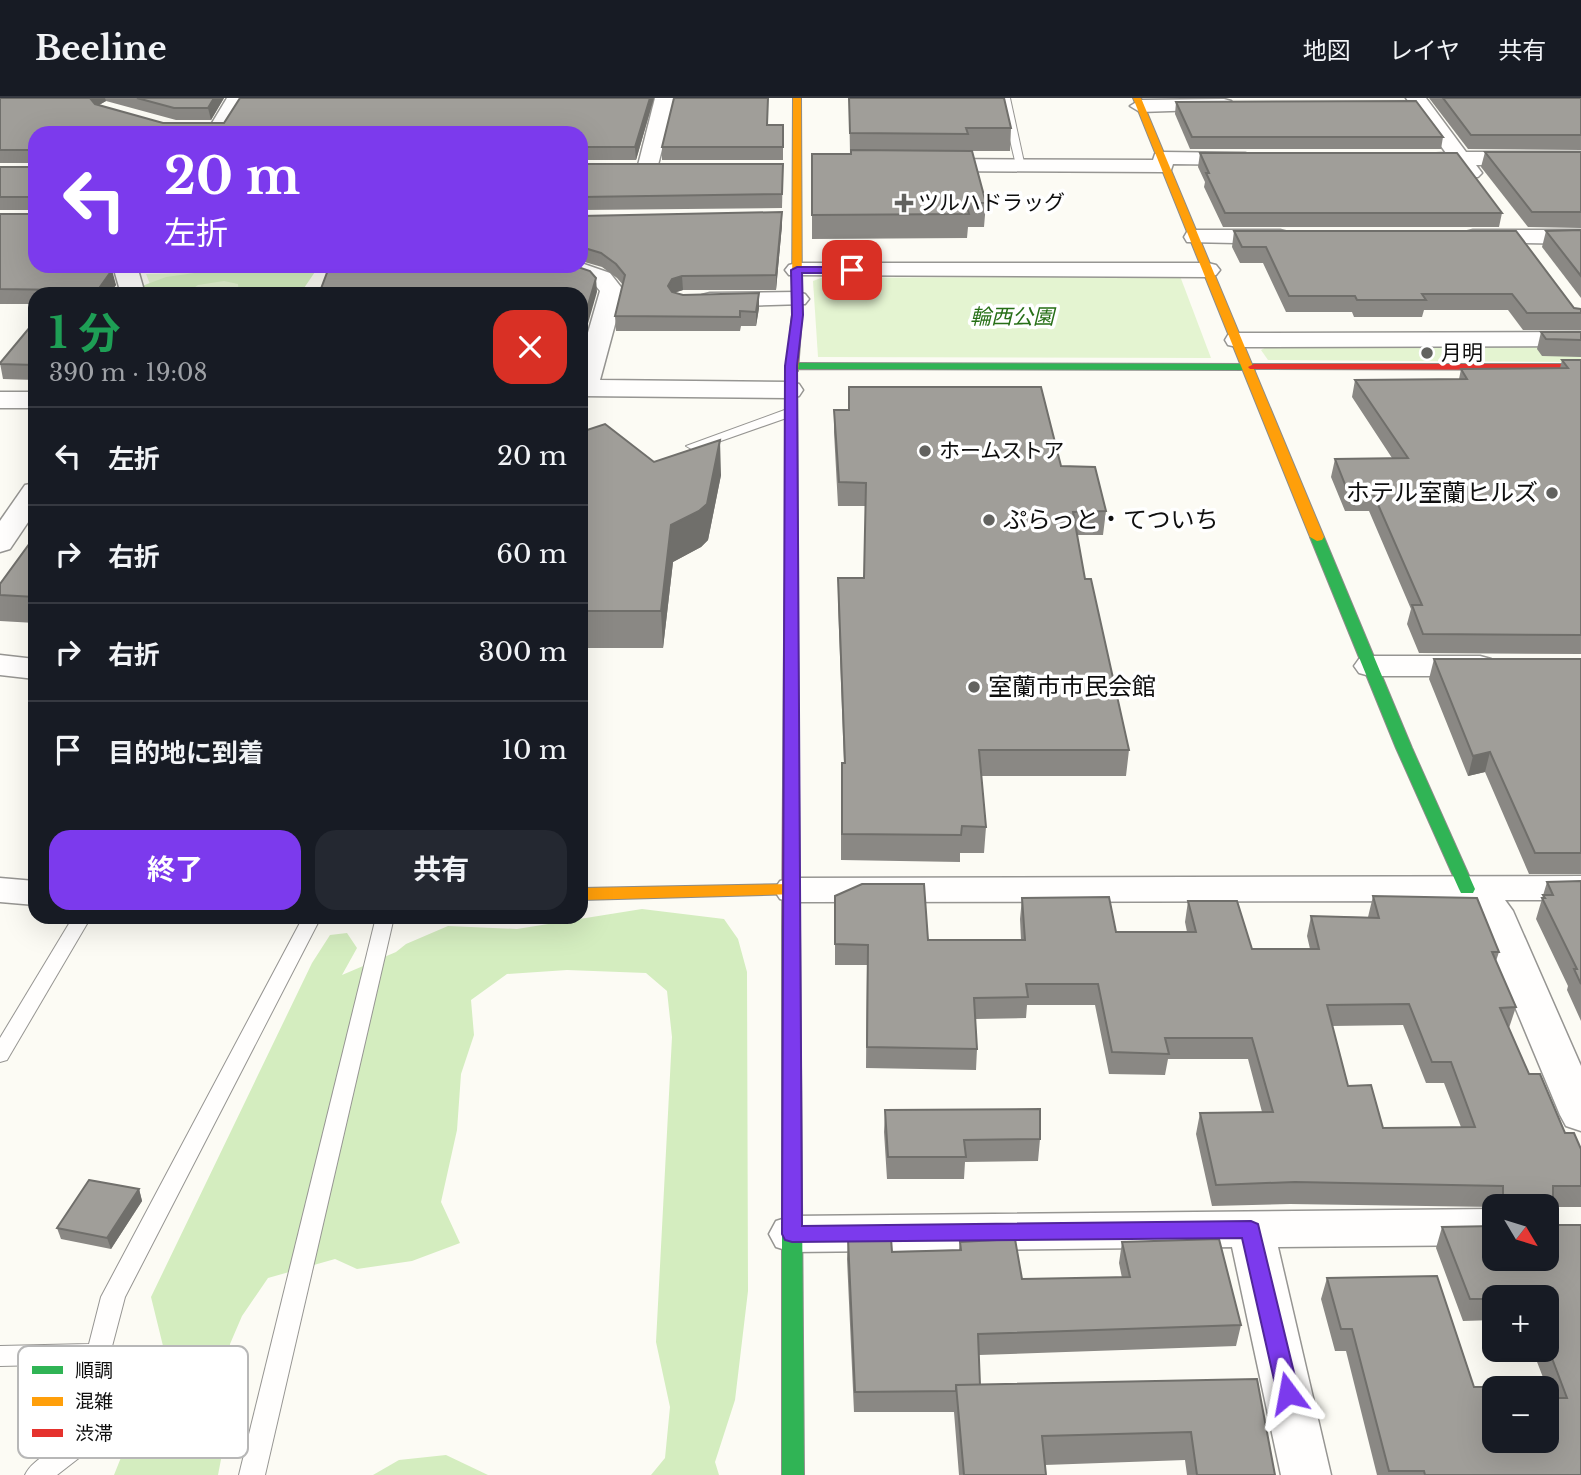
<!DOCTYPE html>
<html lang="ja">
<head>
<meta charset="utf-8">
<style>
	:root { --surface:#171b24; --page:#242831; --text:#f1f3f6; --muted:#9ea1a6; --line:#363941; --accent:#7c3aed }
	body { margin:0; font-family:"Libre Baskerville","Noto Sans JP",serif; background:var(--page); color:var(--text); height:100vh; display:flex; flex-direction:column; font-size:26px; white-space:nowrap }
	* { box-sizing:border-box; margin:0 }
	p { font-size:23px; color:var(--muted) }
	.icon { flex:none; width:38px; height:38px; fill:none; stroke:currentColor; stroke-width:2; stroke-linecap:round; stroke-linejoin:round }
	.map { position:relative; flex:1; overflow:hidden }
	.sheet { position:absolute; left:28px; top:189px; width:560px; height:637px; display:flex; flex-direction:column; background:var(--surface); border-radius:21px; box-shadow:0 7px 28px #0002 }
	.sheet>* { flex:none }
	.banner { position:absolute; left:28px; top:28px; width:560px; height:147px; border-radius:21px; box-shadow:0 7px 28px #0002; background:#7c3aed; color:#fff; overflow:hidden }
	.needle { width:46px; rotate:128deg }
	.buttons { position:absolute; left:1482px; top:1096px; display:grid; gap:14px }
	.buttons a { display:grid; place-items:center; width:77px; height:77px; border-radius:14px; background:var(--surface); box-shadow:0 7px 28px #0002; font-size:35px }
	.pin { position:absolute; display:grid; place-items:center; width:60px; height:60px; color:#fff; margin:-30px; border-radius:14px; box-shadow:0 4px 10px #0006 }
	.me { position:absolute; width:77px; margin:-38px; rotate:347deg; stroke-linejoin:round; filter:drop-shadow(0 0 5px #0008) }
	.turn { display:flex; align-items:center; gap:24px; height:147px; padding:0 21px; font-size:32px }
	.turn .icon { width:91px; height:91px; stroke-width:2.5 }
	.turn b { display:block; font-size:49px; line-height:60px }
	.round { display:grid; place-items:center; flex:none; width:74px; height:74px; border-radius:21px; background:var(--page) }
	.headline { display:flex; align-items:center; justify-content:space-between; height:119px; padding:0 21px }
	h1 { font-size:42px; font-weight:700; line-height:52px; color:#1e9e55 }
	.cta { display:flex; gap:14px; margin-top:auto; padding:14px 21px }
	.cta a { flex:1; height:80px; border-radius:21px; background:var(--accent); color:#fff; font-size:28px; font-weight:700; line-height:80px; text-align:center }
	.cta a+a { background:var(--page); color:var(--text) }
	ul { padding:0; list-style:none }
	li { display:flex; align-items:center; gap:21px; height:98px; padding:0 21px; border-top:2px solid var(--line) }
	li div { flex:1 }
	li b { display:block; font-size:26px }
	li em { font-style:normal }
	header { display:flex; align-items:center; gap:42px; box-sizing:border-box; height:98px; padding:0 35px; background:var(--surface); border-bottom:2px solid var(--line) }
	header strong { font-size:33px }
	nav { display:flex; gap:38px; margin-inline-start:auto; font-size:24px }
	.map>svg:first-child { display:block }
</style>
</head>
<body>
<header>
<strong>Beeline</strong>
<nav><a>地図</a><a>レイヤ</a><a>共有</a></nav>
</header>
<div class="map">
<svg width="1581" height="1377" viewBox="0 0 1581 1377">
	<rect width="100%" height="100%" fill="#fcfbf4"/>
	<!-- green -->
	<g fill="#e4f4d1">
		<polygon points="270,173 263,196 154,196 146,176"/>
		<polygon points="1180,178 1211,260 818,259 813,183 821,180"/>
		<polygon points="1513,246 1581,250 1581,264 1268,262 1261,252 1270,247"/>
	</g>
	<!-- forest -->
	<g fill="#d4edbf">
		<polygon points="244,168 319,168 300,196 239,196 238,186 224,183 198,187 185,196 146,196 142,188 166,179"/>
		<polygon points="642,811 724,821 738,841 747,874 748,1193 735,1302 715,1364 719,1377 651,1377 665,1360 670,1309 656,1244 672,939 667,893 646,875 567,872 507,876 471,902 474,937 461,976 457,1032 441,1104 460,1145 412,1163 357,1171 335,1161 268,1180 242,1218 230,1246 232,1304 218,1377 114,1377 164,1252 151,1199 312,865 330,837 347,835 357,850 342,877 396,854 406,846 448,828 517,831"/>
		<polygon points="446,1357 488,1377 373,1377 399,1362"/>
	</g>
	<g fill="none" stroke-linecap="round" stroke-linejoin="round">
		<!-- lane casing -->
		<g stroke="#969592" stroke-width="2">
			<g id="lane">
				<polygon points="1000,0 1010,0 1025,69 1016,67"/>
				<polygon points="790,310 795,311 795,317 698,351 693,352 686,348"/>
				<polygon points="73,819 91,819 7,962 0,964 0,940"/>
				<path d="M 303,819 L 321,819 L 125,1199 L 110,1256 L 101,1319 L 84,1356 L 57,1377 L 25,1377 C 33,1360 54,1355 66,1341 C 82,1322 81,1289 84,1266 L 0,1268 L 0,1248 L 89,1246 L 101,1199 Z"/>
				<polygon points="376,819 394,819 265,1377 239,1377"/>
			</g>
		</g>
		<!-- street casing -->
		<g stroke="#969592" stroke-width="3">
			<g id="street">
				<polygon points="227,0 247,0 226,35 206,35"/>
				<polygon points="655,0 675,0 657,71 654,75 640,75 637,71"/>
				<polygon points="1406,0 1426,0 1466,54 1581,54 1581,66 1476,67 1482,75 1478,79 1464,79 1455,67 1406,65 1403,61 1406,57 1446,55"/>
				<polygon points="1224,1 1231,3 1234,7 1231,11 1140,14 1130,8 1140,2"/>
				<polygon points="1162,54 1245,55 1252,57 1255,61 1252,65 1245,67 1173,66 1171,72 1164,74 930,73 923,71 920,67 923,63 930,61 1153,62 1155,56"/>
				<polygon points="1195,132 1280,132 1288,134 1291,139 1288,144 1280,146 1187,144 1184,139 1187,134"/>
				<polygon points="1473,132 1581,132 1581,146 1465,144 1462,139 1465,134"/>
				<path d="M 581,165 L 610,175 L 624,193 L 600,282 L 790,284 L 799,286 L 803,292 L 799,298 L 790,300 L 581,298 L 581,259 L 600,193 C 586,172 560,179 539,174 L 535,169 L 581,168 Z"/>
				<polygon points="797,165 1208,165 1216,167 1220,172 1216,177 1208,179 789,177 785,172 789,167"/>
				<polygon points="113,168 137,168 145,196 121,196"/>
				<polygon points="797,194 805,196 809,201 805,206 710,209 702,207 698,202 702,197 710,195"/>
				<polygon points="1581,234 1581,248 1237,249 1228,247 1225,242 1228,237 1237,235"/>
				<rect x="0" y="294" width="35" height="16"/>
				<polygon points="35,385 35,414 10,451 0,454 0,423 25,387"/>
				<polygon points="0,557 35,561 35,581 0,577"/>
				<polygon points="1370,558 1480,558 1491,561 1496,568 1491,575 1480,578 1370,578 1359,575 1354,568 1359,561"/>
				<polygon points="1581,778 1581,802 1505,802 1513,813 1581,968 1581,1033 1566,1028 1560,1017 1478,820 1457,803 793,804 780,801 774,792 780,783 793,780"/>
				<polygon points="0,780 35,783 35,807 0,804"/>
				<polygon points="1494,1111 1494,1147 1278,1149 1331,1377 1281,1377 1232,1149 792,1154 776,1149 769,1136 776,1123 792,1118"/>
			</g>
		</g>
		<!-- fast casing -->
		<g stroke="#8c8c89" stroke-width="2">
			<g id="fast">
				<polygon points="791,265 1254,266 1260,269 1254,272 797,271 798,543 791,547 784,543 788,271 785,268"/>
				<polygon points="1317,435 1324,439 1412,650 1475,791 1473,795 1461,795 1459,791 1396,650 1310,439"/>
				<polygon points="791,825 797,827 800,831 804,1377 782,1377 782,831 785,827"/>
			</g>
		</g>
		<!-- slow casing -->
		<g stroke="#8c8c89" stroke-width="2">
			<g id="slow">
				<polygon points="793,0 801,0 802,217 798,273 792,276 786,273 792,217"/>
				<polygon points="1133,0 1141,0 1324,439 1322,442 1317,443 1310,439"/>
				<polygon points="793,786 799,788 801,792 799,796 581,802 581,790"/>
			</g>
		</g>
		<!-- jam casing -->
		<g stroke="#8c8c89" stroke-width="2">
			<g id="jam">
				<polygon points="1254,266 1581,266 1581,272 1250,271 1248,269"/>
				<polygon points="791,539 798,543 800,831 797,835 785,835 782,831 784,543"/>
			</g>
		</g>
		<!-- lane -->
		<use href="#lane" fill="#fffefd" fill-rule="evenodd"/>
		<!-- street -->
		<use href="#street" fill="#fffefd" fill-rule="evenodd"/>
		<!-- fast -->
		<use href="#fast" fill="#30b455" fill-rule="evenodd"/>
		<!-- slow -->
		<use href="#slow" fill="#ff9f0a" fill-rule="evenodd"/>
		<!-- jam -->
		<use href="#jam" fill="#e5322d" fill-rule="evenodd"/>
	</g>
	<!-- wall -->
	<g fill="#8a8884" fill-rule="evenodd">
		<polygon points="0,0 224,0 211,22 176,22 106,3 99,7 163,25 224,25 654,0 636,62 581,62 581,35 35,35 116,187 109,196 35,196 35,206 0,206 0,116 34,116 34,112 0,112 0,69 34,69 34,65 0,65"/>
		<polygon points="849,0 1011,30 1010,53 967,53 986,105 984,129 968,129 967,140 812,141 812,56 850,56"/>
		<polygon points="1429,0 1581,0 1581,52 1468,51"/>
		<polygon points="1176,4 1443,39 1441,51 1190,51 1175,16"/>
		<polygon points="768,27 783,27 783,62 662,62 662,49"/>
		<polygon points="1485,54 1581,54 1581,130 1528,129 1481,69"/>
		<polygon points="1200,55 1502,115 1499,129 1223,129 1204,89 1205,84 1198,69"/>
		<polygon points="581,66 783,66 782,110 581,112"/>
		<polygon points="782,114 782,127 776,192 683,192 674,195 683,197 759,210 756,228 741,228 740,233 616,233 615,218 623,187 617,180 602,169 581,163 581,118"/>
		<polygon points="1581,132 1581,200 1542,149 1546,133"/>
		<polygon points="1234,133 1581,211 1581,232 1523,232 1508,212 1424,212 1422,219 1354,219 1352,214 1286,214 1263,165 1240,165 1232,149"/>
		<polygon points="35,223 35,282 3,281 0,265"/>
		<polygon points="1541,234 1581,234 1581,259 1542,258 1537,251"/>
		<polygon points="1562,262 1581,262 1581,556 1419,555 1407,526 1411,511 1369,413 1345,413 1331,379 1335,361 1392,360 1352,299 1355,282 1459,281 1461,271 1560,270"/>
		<polygon points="834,312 1061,368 1106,413 1103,437 1077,437 1085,481 1129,652 1126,678 981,678 986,729 984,755 960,755 960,764 841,762 841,691 844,665 838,505 838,480 864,480 866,408 838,408 834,334"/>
		<polygon points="581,334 654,364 721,377 708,442 701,449 673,464 663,550 581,550"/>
		<polygon points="35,438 35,525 0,523 0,486"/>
		<polygon points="1434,561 1581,561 1581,776 1529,776 1485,674 1468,678 1429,581"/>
		<polygon points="1581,783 1581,923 1567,892 1568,888 1536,821 1547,784"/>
		<path d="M 835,798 L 928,842 L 1021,842 L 1020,821 L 1022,800 L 1116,834 L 1187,834 L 1185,824 L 1188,803 L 1252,851 L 1310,851 L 1307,838 L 1311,818 L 1368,819 L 1373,798 L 1499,854 L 1496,863 L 1516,909 L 1509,930 L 1529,976 L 1565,1035 L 1581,1051 L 1581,1109 L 1553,1109 L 1553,1127 L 1581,1377 L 1377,1377 L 1346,1253 L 1335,1253 L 1321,1201 L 1327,1180 L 1474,1289 L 1494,1342 L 1551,1300 L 1532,1251 L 1547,1251 L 1547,1199 L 1494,1199 L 1494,1222 L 1463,1223 L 1436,1150 L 1442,1129 L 1494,1160 L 1547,1108 L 1494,1108 L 1494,1109 L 1290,1106 L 1212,1108 L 1196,1036 L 1200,1015 L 1262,1014 L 1248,961 L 1168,961 L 1165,977 L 1109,976 L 1095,907 L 1027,907 L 1026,920 L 975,921 L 977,951 L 976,972 L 866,970 L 867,867 L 835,867 ZM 1403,927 L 1426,985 L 1444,985 L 1461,1029 L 1383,1030 L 1348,988 L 1332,928 Z"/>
		<polygon points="885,1012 1040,1041 1038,1063 965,1064 964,1081 887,1081 884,1034"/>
		<polygon points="139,1091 142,1103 111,1151 61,1141 57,1130"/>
		<polygon points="848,1141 892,1154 959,1152 960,1144 1022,1181 1122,1180 1119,1165 1122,1144 1241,1227 1236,1248 979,1257 980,1287 1257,1281 1275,1377 1187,1377 1185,1362 1045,1367 1046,1377 959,1377 954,1314 854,1314 847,1161"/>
	</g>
	<!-- shaded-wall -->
	<g fill="#706f6b">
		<polygon points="90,0 105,0 106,3 92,11"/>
		<polygon points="214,0 224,0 211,22 208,10"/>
		<polygon points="650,0 654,0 636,62 635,49"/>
		<polygon points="782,114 782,127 776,192 776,177"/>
		<polygon points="112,172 116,187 109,196 95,196"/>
		<polygon points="682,178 683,192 673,195 668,188 672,181"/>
		<polygon points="596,180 597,194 581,250 581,231"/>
		<polygon points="759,195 759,210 756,228 756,214"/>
		<polygon points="720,342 721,377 708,442 701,449 673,464 663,550 661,513 671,427"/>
		<polygon points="1490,654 1485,674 1468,678 1473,658"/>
		<polygon points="139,1091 142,1103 111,1151 107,1140"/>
	</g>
	<!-- building -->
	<g fill="#a09e99" stroke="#706f6b" stroke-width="2" fill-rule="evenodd">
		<polygon points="0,0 90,0 95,6 163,25 224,25 240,0 650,0 635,49 581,49 581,35 35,35 35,168 111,168 112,172 95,196 58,196 61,192 0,191 0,116 34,116 34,99 0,99 0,69 34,69 34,55 32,52 0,52"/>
		<polygon points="137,0 214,0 208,10 174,10"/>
		<polygon points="674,0 768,0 767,27 783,27 783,49 662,49"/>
		<polygon points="849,0 1004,0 1011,30 966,30 968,36 850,35"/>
		<polygon points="1443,0 1581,0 1581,37 1471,37"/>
		<polygon points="1416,3 1443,39 1192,39 1176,4"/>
		<polygon points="851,52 972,53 986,105 966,105 969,116 812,117 812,56 851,56"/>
		<polygon points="1485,54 1581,54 1581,114 1532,114"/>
		<polygon points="1200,55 1457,55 1502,115 1225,115 1206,75 1209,75"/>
		<polygon points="581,66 783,66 782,96 581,99"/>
		<polygon points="782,114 776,177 682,178 672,181 668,188 672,194 683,197 759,195 756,214 740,213 740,219 615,218 625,177 616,166 601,155 581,149 581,118"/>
		<polygon points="1581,132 1581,178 1546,133"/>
		<polygon points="1234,133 1516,133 1574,210 1581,211 1581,215 1527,215 1512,196 1422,196 1426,202 1357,202 1355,198 1289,198 1266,149 1242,149"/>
		<polygon points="331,168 575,168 590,173 596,180 581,231 581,196 319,196 328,172"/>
		<polygon points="35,223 35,267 0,266 0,265"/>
		<polygon points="1541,234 1581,234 1581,242 1546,241"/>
		<polygon points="1562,262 1581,262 1581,537 1423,536 1412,507 1422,507 1373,395 1348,394 1335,361 1408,360 1355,282 1467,281 1461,271 1568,270"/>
		<polygon points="849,289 1041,289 1061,368 1095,369 1106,413 1073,414 1085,481 1091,481 1129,652 979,652 986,729 962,728 961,737 842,736 842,665 845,665 838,480 864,480 866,385 839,384 834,312 849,312"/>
		<polygon points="605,326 654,364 720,342 707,406 699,413 671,427 661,513 581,513 581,334"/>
		<polygon points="35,438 35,499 0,497 0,486"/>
		<polygon points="1434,561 1581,561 1581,755 1535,755 1490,654 1473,658"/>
		<polygon points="1581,783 1581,886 1574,871 1577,871 1542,800 1545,800 1543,797 1553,797 1547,784"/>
		<path d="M 862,786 L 924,786 L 928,842 L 1025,842 L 1022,800 L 1109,799 L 1116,834 L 1196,834 L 1188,803 L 1237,803 L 1252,851 L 1319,851 L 1311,818 L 1379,820 L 1373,798 L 1477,800 L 1499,854 L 1492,854 L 1516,909 L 1500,910 L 1529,976 L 1540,976 L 1565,1035 L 1574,1035 L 1581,1051 L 1581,1088 L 1553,1088 L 1553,1127 L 1581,1127 L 1581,1377 L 1425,1377 L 1424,1373 L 1389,1373 L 1352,1231 L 1341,1231 L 1327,1180 L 1437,1178 L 1474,1289 L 1493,1289 L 1494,1294 L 1494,1342 L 1547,1342 L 1547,1300 L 1567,1300 L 1547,1247 L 1547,1199 L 1494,1199 L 1494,1201 L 1470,1201 L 1442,1129 L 1494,1128 L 1494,1160 L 1547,1160 L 1547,1108 L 1503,1108 L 1503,1088 L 1295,1084 L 1216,1087 L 1200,1015 L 1273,1014 L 1252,940 L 1165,940 L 1169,956 L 1112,954 L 1098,886 L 1026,886 L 1028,899 L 974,900 L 977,951 L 867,949 L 868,847 L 835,846 L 835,798 ZM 1409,906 L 1432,964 L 1451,964 L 1475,1029 L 1383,1030 L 1371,987 L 1348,988 L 1327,907 Z"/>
		<polygon points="1040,1011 1040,1041 964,1042 966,1059 888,1059 885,1012"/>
		<polygon points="89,1082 139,1091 107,1140 57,1130"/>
		<polygon points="891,1140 892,1154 961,1152 960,1144 1015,1141 1022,1181 1130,1179 1122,1144 1219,1141 1241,1227 978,1236 980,1287 956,1287 956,1293 855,1294 848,1141"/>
		<polygon points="1257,1281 1275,1377 1197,1377 1191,1334 1042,1338 1046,1377 964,1377 956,1287"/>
	</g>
	<!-- route -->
	<polygon fill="#7c3aed" stroke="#51269a" stroke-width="2" points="797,169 852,169 857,172 852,175 802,175 803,217 797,268 802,1128 1251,1123 1258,1126 1299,1295 1296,1302 1288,1305 1280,1302 1277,1295 1242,1140 792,1144 785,1142 782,1136 785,268 792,217 791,172"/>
	<!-- markers -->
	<g fill="#62625f" stroke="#fff" stroke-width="2.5">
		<path d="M900.5 94.5h7v7h7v7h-7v7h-7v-7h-7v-7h7z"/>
		<circle cx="1427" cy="255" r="7"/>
		<circle cx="925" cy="353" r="7"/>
		<circle cx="1552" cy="395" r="7"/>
		<circle cx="989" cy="422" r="7"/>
		<circle cx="974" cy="589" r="7"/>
	</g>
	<g text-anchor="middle" stroke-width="7" stroke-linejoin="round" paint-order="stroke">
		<!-- far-poi labels -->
		<g font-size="21" fill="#0f0f0f" stroke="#fff" text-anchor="start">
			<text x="918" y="112">ツルハドラッグ</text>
			<text x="1441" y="262">月明</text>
			<text x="939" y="360">ホームストア</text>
		</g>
		<!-- far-park labels -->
		<g font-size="21" font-style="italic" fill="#276f17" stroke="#fff">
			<text x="1012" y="226">輪西公園</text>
		</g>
		<!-- poi labels -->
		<g font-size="24" fill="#0f0f0f" stroke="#fff" text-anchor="start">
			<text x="1538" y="403" text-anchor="end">ホテル室蘭ヒルズ</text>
			<text x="1003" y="430">ぷらっと・てついち</text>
			<text x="988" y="597">室蘭市市民会館</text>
		</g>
	</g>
	<!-- legend -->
	<rect x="18" y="1248" width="230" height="112" rx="10" fill="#fff" stroke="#b7b7b7" stroke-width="2"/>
	<rect x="32" y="1268" width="31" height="8" fill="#30b455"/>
	<rect x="32" y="1299" width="31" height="9" fill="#ff9f0a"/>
	<rect x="32" y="1331" width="31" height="8" fill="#e5322d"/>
	<g font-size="19" fill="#0f0f0f">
		<text x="75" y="1279">順調</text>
		<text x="75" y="1310">混雑</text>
		<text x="75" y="1342">渋滞</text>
	</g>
</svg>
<div class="buttons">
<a><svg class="needle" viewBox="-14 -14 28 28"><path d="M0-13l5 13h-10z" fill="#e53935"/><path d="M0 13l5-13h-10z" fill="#9ea1a6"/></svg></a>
<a>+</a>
<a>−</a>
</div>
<div class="pin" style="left:852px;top:172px;background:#d93025"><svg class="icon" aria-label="arrive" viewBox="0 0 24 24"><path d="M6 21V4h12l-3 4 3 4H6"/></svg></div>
<svg class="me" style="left:1288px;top:1295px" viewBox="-20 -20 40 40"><path d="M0-17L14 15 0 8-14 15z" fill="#7c3aed" stroke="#fff" stroke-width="4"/></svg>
<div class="banner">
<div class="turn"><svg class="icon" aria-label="left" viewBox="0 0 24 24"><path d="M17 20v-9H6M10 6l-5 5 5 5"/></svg><div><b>20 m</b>左折</div></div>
</div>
<section class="sheet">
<div class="headline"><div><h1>1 分</h1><p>390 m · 19:08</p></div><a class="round" style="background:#d93025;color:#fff"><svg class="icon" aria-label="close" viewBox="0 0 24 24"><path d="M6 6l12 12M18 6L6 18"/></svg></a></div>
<ul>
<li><svg class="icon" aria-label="left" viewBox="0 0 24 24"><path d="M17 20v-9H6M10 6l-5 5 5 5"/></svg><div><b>左折</b></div><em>20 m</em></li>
<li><svg class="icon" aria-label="right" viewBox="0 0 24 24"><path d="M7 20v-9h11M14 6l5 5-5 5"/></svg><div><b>右折</b></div><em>60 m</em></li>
<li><svg class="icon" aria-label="right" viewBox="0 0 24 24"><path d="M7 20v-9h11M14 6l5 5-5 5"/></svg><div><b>右折</b></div><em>300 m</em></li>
<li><svg class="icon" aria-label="arrive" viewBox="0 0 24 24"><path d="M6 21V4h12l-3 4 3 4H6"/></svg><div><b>目的地に到着</b></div><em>10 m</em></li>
</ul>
<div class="cta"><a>終了</a><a>共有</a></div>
</section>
</div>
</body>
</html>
